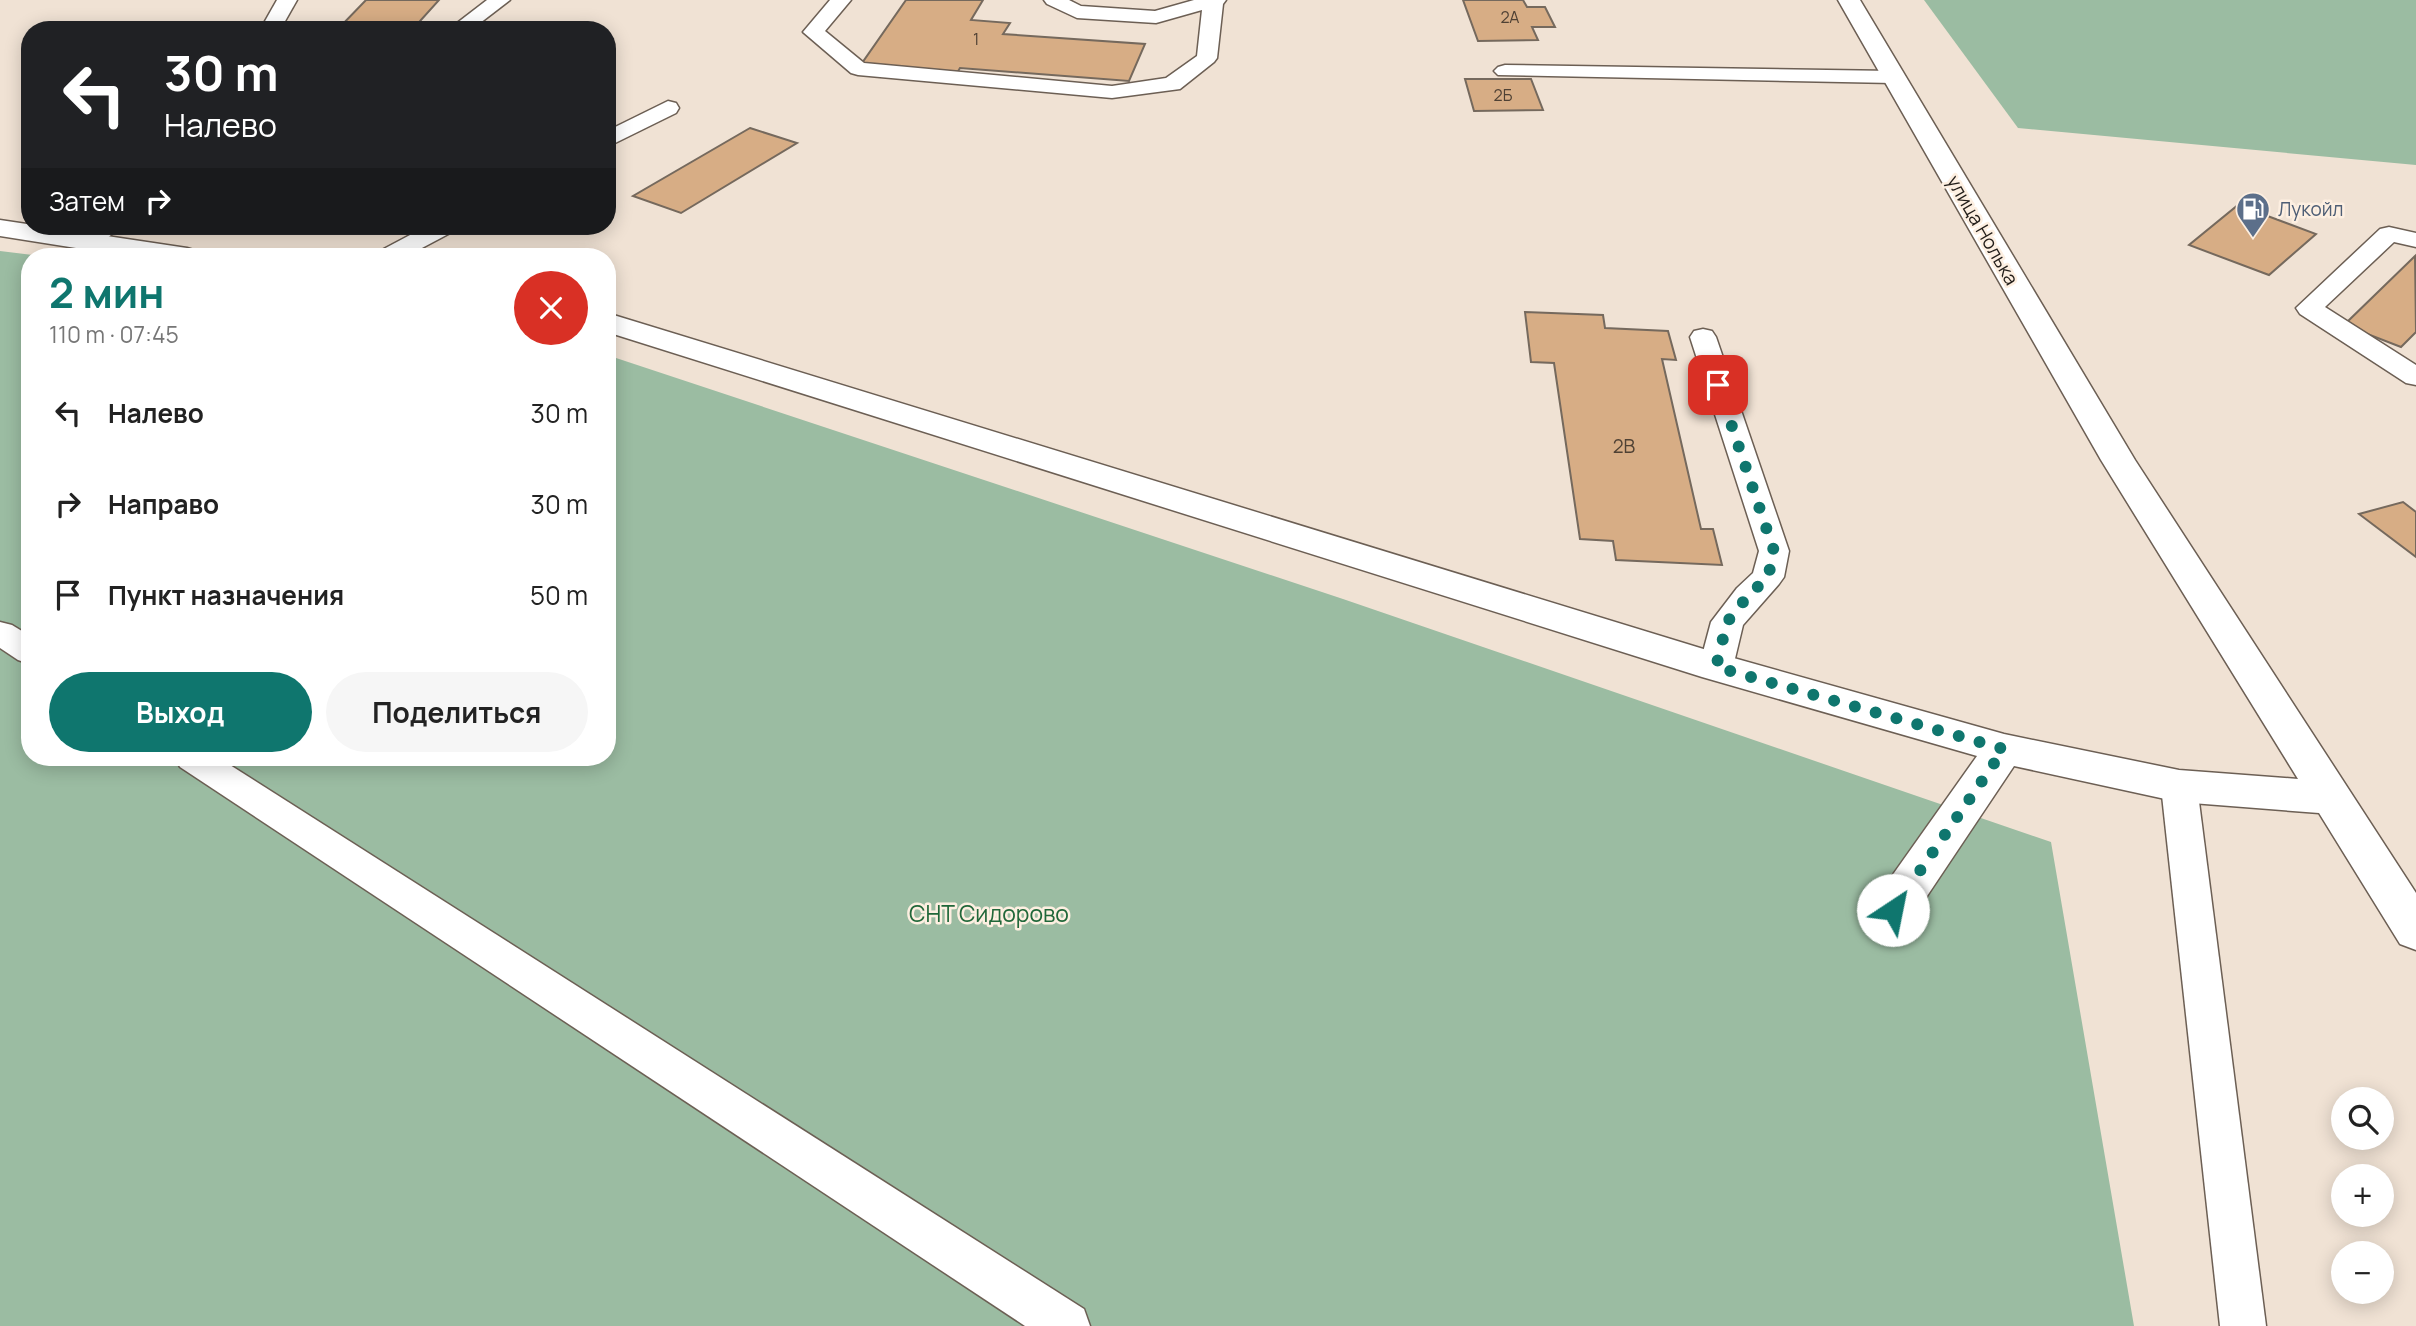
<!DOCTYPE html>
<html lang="ru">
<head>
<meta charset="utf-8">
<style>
	:root { --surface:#fff; --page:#f6f6f6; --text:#222; --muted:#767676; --accent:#0f766e }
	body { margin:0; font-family:Manrope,sans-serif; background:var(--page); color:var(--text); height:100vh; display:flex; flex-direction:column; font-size:26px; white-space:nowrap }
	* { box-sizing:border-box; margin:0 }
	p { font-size:23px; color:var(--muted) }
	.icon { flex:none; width:38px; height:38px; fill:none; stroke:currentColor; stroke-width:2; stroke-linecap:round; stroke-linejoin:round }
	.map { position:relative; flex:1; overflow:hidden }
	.details { position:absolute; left:21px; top:248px; width:595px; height:518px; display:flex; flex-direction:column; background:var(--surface); border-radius:28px; box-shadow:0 4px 18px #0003 }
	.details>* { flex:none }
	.hud { position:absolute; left:21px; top:21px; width:595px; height:214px; border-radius:28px; box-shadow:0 4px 18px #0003; background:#202124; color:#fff; overflow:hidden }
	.fabs { position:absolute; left:2331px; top:1087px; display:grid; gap:14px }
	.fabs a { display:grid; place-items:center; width:63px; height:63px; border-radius:50%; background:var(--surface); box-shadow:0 4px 18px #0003; font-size:35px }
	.pin { position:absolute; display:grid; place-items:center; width:60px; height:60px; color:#fff; margin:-30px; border-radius:14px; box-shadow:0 4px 10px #0006 }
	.me { position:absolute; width:77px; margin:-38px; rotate:34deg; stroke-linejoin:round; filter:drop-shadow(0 0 5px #0008) }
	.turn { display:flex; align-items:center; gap:24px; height:147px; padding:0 28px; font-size:32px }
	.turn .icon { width:91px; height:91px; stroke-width:2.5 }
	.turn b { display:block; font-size:49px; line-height:60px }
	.then { display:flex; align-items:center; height:66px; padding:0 28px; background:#0003; gap:14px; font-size:26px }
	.round { display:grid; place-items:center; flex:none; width:74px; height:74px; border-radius:37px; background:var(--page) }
	.headline { display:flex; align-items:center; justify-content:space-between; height:119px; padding:0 28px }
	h1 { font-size:42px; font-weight:700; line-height:52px; color:var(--accent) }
	.action { display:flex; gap:14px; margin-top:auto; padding:14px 28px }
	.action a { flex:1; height:80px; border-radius:42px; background:var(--accent); color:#fff; font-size:28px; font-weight:700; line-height:80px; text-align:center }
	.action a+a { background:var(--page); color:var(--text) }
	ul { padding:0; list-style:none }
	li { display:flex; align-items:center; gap:21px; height:91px; padding:0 28px }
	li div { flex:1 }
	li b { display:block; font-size:26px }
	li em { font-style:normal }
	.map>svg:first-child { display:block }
</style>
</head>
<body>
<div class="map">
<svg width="2416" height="1326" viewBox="0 0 2416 1326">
	<rect width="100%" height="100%" fill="#f0e2d4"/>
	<!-- green -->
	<g fill="#9bbca2">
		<polygon points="1924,0 2416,0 2416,165 2018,128"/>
		<polygon points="0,251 49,257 30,257 30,758 607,758 607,355 1343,599 2051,842 2134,1326 0,1326"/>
	</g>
	<!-- building -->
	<g fill="#d7ad85" stroke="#75695d" stroke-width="2">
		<polygon points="366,0 439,0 412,30 337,30"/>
		<polygon points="906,0 983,0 971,20 1010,23 1003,34 1145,44 1129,81 960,68 957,73 860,66"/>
		<polygon points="1463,0 1523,0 1527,7 1545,7 1555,27 1532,27 1538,40 1478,41"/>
		<polygon points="1465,79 1531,79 1543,110 1474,111"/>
		<polygon points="750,128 797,143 681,213 633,196"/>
		<polygon points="2238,205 2316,234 2269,275 2189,245"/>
		<polygon points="2415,256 2416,332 2401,347 2344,325"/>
		<polygon points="1525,312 1603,315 1605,328 1668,331 1676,360 1662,359 1701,529 1713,529 1722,565 1616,560 1613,541 1580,539 1554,363 1531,362"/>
		<polygon points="2403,502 2416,512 2416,557 2359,514"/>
	</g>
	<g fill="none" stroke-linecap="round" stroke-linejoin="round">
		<!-- service casing -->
		<g stroke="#6c5f54" stroke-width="3">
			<g id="service">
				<polygon points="277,0 297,0 280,30 260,30"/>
				<polygon points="487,0 510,0 471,30 448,30"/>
				<polygon points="830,0 851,0 825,31 864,63 1112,86 1166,78 1197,56 1202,10 1156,23 1077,18 1047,4 1044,0 1069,0 1081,6 1155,11 1194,0 1226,0 1223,4 1217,58 1214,62 1180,89 1112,98 858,75 851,73 803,32"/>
				<polygon points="1505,65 1893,71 1900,73 1904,77 1900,81 1893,83 1498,75 1494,71 1498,67"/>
				<polygon points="668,101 676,103 679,108 676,113 607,147 607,131"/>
				<path d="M 91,226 L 119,226 C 110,239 92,250 76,246 L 73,241 Z"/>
				<polygon points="427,226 457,226 454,231 405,257 375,257 378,252"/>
				<polygon points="2389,227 2416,233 2416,247 2394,242 2325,307 2416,365 2416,385 2406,383 2300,314 2296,308 2380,229"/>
				<polygon points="1703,329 1712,331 1716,337 1789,551 1784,577 1779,584 1743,625 1733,667 1728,675 1716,679 1704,675 1699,667 1711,622 1737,588 1753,573 1759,551 1690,337 1694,331"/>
				<polygon points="0,622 12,625 30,636 30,664 18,660 0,648"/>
				<polygon points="175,758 219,758 1084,1309 1090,1326 1025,1326 180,767"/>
				<polygon points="2179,772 2192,776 2197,786 2266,1326 2220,1326 2161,786 2166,776"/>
			</g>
		</g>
		<!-- minor casing -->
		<g stroke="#6c5f54" stroke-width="3">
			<g id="minor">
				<polygon points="1838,0 1860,0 2135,460 2416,893 2416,950 2400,944 2319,813 2179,802 2014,766 1909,923 1893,928 1877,923 1871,910 1877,897 1977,756 1702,677 607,332 607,313 1723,655 2004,734 2179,770 2298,779 2101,460"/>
				<polygon points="0,220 187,248 197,251 201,257 133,257 0,236"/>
			</g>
		</g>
		<!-- service -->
		<use href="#service" fill="#fff" fill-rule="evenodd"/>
		<!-- minor -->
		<use href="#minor" fill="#fff" fill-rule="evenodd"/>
	</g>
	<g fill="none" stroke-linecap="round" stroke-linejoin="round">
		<!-- route -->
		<polyline stroke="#0f766e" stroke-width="12" stroke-dasharray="0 21.6" points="1718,385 1774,551 1768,577 1748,596 1727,622 1716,667 2004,749 1893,910"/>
	</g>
	<!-- icons -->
	<defs>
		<g id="fuel-pin" transform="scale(1.75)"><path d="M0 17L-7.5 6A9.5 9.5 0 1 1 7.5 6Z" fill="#5c6f8a" stroke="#fdefe1"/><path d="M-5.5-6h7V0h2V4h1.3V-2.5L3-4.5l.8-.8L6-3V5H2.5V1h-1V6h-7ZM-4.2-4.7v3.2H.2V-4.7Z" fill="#fff"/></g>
	</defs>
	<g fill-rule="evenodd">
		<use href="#fuel-pin" x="2253" y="209"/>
	</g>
	<g text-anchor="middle" stroke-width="5" stroke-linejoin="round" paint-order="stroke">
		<!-- far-number labels -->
		<g font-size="16" fill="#4f4134">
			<text x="1510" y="23">2А</text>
			<text x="976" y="45">1</text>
			<text x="1503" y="101">2Б</text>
		</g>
		<!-- far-service labels -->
		<g font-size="19" fill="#4e5e75" stroke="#fdefe1" text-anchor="start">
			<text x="2278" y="216">Лукойл</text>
		</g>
		<!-- far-street labels -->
		<g font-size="19" fill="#221d19" stroke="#fdefe1">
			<text transform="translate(1983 230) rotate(60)" y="7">улица Нолька</text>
		</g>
		<!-- number labels -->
		<g font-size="19" fill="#4f4134">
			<text x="1624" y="453">2В</text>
		</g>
		<!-- park labels -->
		<g font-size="23" fill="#206739" stroke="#fdefe1">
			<text x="989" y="922">СНТ Сидорово</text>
		</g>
	</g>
</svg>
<div class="fabs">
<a><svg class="icon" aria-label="search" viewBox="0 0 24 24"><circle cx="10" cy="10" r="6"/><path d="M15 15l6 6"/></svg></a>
<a>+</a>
<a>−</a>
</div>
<div class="pin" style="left:1718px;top:385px;background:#d93025"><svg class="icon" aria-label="arrive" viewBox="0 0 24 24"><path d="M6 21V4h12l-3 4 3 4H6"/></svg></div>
<svg class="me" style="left:1893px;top:910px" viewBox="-20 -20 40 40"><circle r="19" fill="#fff"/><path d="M0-13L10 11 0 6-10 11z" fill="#0f766e"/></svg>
<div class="hud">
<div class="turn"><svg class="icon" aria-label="left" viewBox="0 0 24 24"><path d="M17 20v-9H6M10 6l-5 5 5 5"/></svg><div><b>30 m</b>Налево</div></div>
<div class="then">Затем<svg class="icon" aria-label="right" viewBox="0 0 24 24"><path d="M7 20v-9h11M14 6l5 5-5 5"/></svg></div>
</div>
<section class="details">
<div class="headline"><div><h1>2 мин</h1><p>110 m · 07:45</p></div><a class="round" style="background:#d93025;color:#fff"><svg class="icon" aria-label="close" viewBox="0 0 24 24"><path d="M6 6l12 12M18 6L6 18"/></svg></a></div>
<ul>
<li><svg class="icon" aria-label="left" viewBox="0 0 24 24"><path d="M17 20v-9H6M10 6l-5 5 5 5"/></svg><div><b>Налево</b></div><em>30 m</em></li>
<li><svg class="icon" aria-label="right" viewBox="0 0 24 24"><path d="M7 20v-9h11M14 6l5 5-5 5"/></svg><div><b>Направо</b></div><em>30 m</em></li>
<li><svg class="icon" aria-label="arrive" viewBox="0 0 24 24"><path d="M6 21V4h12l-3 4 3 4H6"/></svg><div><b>Пункт назначения</b></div><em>50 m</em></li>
</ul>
<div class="action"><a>Выход</a><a>Поделиться</a></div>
</section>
</div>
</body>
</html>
